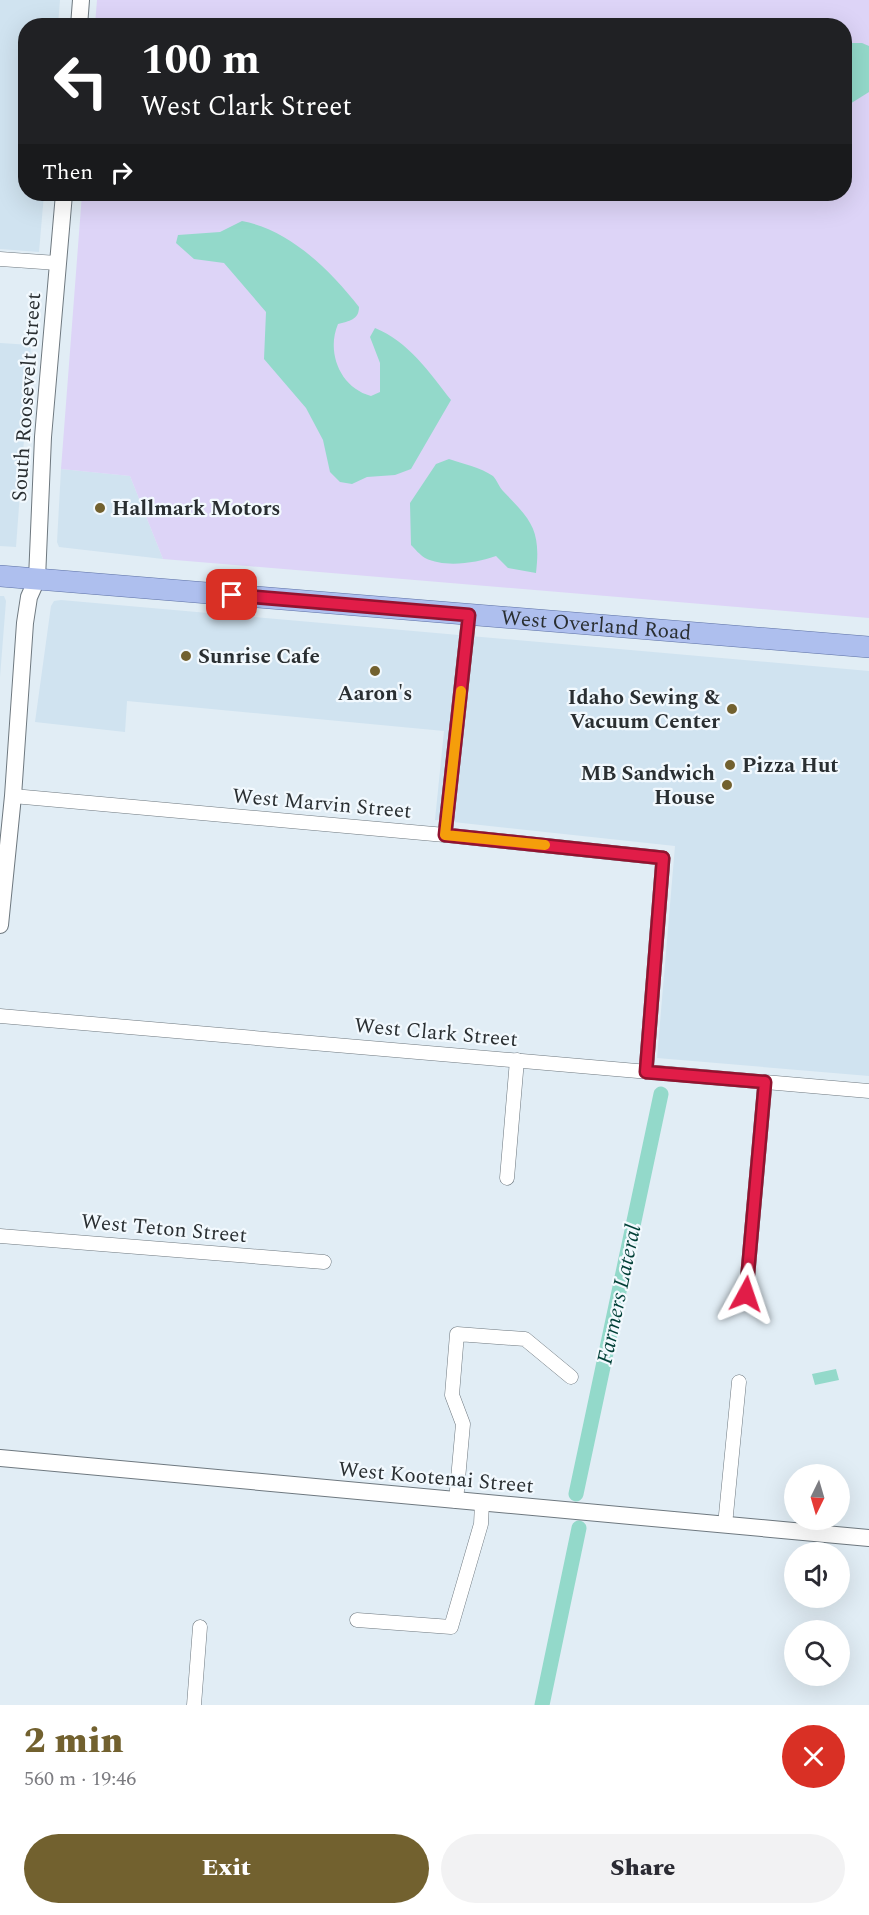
<!DOCTYPE html>
<html lang="en">
<head>
<meta charset="utf-8">
<style>
	:root { --surface:#fff; --page:#f2f2f3; --text:#2b2b33; --muted:#7c7c81; --accent:#72612f }
	body { margin:0; font-family:Spectral,serif; background:var(--page); color:var(--text); height:100vh; display:flex; flex-direction:column; font-size:22px; white-space:nowrap }
	* { box-sizing:border-box; margin:0 }
	p { font-size:20px; color:var(--muted) }
	.icon { flex:none; width:33px; height:33px; fill:none; stroke:currentColor; stroke-width:2; stroke-linecap:round; stroke-linejoin:round }
	.map { position:relative; height:1705px; overflow:hidden }
	.drawer { display:flex; flex-direction:column; background:var(--surface); flex:1 }
	.drawer>* { flex:none }
	.banner { position:absolute; left:18px; top:18px; width:834px; height:183px; border-radius:24px; box-shadow:0 6px 24px #0002; background:#202124; color:#fff; overflow:hidden }
	.needle { width:39px; rotate:185deg }
	.controls { position:absolute; left:784px; top:1464px; display:grid; gap:12px }
	.controls a { display:grid; place-items:center; width:66px; height:66px; border-radius:50%; background:var(--surface); box-shadow:0 6px 24px #0002; font-size:30px }
	.pin { position:absolute; display:grid; place-items:center; width:51px; height:51px; color:#fff; margin:-26px; border-radius:12px; box-shadow:0 3px 9px #0006 }
	.me { position:absolute; width:66px; margin:-33px; rotate:5deg; stroke-linejoin:round; filter:drop-shadow(0 0 4px #0008) }
	.turn { display:flex; align-items:center; gap:21px; height:126px; padding:0 24px; font-size:27px }
	.turn .icon { width:78px; height:78px; stroke-width:2.5 }
	.turn b { display:block; font-size:42px; line-height:51px }
	.then { display:flex; align-items:center; height:57px; padding:0 24px; background:#0003; gap:12px; font-size:22px }
	.round { display:grid; place-items:center; flex:none; width:63px; height:63px; border-radius:32px; background:var(--page) }
	.head { display:flex; align-items:center; justify-content:space-between; height:102px; padding:0 24px }
	h1 { font-size:36px; font-weight:800; line-height:45px; color:var(--accent) }
	.button { display:flex; gap:12px; margin-top:auto; padding:12px 24px }
	.button a { flex:1; height:69px; border-radius:36px; background:var(--accent); color:#fff; font-size:24px; font-weight:800; line-height:69px; text-align:center }
	.button a+a { background:var(--page); color:var(--text) }
	.map>svg:first-child { display:block }
</style>
</head>
<body>
<div class="map">
<svg width="869" height="1705" viewBox="0 0 869 1705">
	<rect width="100%" height="100%" fill="#e1edf5"/>
	<!-- built -->
	<g fill="#d0e3f0">
		<polygon points="0,0 60,0 58,25 26,26 26,194 44,194 39,252 0,249"/>
		<polygon points="0,343 31,345 16,547 0,546"/>
		<polygon points="61,469 130,476 163,559 59,547 57,542"/>
		<polygon points="0,596 4,596 6,601 0,677"/>
		<polygon points="61,600 869,671 869,1076 657,1058 675,846 435,820 444,731 127,701 125,732 35,722 51,606 54,601"/>
	</g>
	<!-- green -->
	<polygon fill="#ddd4f7" points="97,0 869,0 869,618 163,559 130,476 61,469 82,194 844,194 844,26 95,25"/>
	<!-- water -->
	<g fill="#93d9ca">
		<polygon points="845,43 862,43 869,46 869,92 845,107"/>
		<path d="M 242,221 C 290,230 330,270 359,307 C 359,320 349,321 338,324 C 326,352 340,388 371,396 L 380,392 L 380,363 L 370,337 L 375,328 C 408,341 430,373 451,400 L 411,469 L 395,475 L 367,477 L 352,484 L 340,482 L 330,472 L 323,440 L 306,408 L 264,359 L 266,312 L 224,263 L 194,259 L 176,243 L 178,235 L 220,232 Z"/>
		<path d="M 449,459 C 463,464 480,467 493,476 C 497,480 499,487 503,491 C 532,521 541,530 536,573 L 508,568 L 496,556 C 476,563 445,568 425,558 C 420,555 415,549 411,545 L 410,503 L 436,464 Z"/>
		<polygon points="836,1369 839,1380 815,1385 812,1374"/>
	</g>
	<g fill="none" stroke-linecap="round" stroke-linejoin="round">
		<!-- canal -->
		<g stroke="#93d9ca" stroke-width="15">
			<polyline points="576,1494 661,1094"/>
			<polyline points="542,1705 579,1528"/>
		</g>
		<!-- minor casing -->
		<g stroke="#6e787f" stroke-width="15">
			<g id="minor">
				<polyline points="0,259 57,263"/>
				<polyline points="13,796 445,835 663,858 646,1072"/>
				<polyline points="445,835 469,615"/>
				<polyline points="0,1016 869,1091"/>
				<polyline points="507,1178 517,1060"/>
				<polyline points="0,1236 324,1262"/>
				<polyline points="746,1294 765,1082"/>
				<polyline points="456,1501 463,1424 452,1395 457,1334 525,1339 571,1377"/>
				<polyline points="725,1525 739,1382"/>
				<polyline points="357,1620 451,1627 481,1524 482,1503"/>
				<polyline points="194,1705 200,1627"/>
			</g>
		</g>
		<!-- tertiary casing -->
		<g stroke="#6e787f" stroke-width="18">
			<g id="tertiary">
				<polyline points="79,26 81,0"/>
				<polyline points="0,925 13,796 25,623 29,597 37,579 43,437 64,194"/>
				<polyline points="0,1458 869,1538"/>
			</g>
		</g>
		<!-- primary casing -->
		<g stroke="#5d71a5" stroke-width="22">
			<g id="primary">
				<path id="s1" d="M 0,576 L 869,647"/>
			</g>
		</g>
		<!-- minor -->
		<use href="#minor" stroke="#fff" stroke-width="14"/>
		<!-- tertiary -->
		<use href="#tertiary" stroke="#fff" stroke-width="16"/>
		<!-- primary -->
		<use href="#primary" stroke="#aebfee" stroke-width="21"/>
	</g>
	<g fill="none" stroke-linecap="round" stroke-linejoin="round">
		<!-- route casing -->
		<g stroke="#92132f" stroke-width="15">
			<polyline id="route" points="232,595 469,615 445,835 663,858 646,1072 765,1082 746,1294"/>
		</g>
		<!-- route -->
		<use href="#route" stroke="#e11d48" stroke-width="10"/>
		<!-- slow -->
		<polyline stroke="#f59e0b" stroke-width="10" points="461,691 445,835 545,845"/>
	</g>
	<!-- markers -->
	<g fill="#72612f" stroke="#f2f9fe" stroke-width="2">
		<circle cx="100" cy="508" r="6"/>
		<circle cx="186" cy="656" r="6"/>
		<circle cx="375" cy="671" r="6"/>
		<circle cx="732" cy="709" r="6"/>
		<circle cx="730" cy="765" r="6"/>
		<circle cx="727" cy="785" r="6"/>
	</g>
	<g text-anchor="middle" stroke-width="4.5" stroke-linejoin="round" paint-order="stroke">
		<!-- street labels -->
		<g font-size="21" fill="#2a2f32" stroke="#f2f9fe">
			<text transform="translate(26 397) rotate(-86)" y="7">South Roosevelt Street</text>
			<text dy="7" stroke="none"><textPath href="#s1" startOffset="598">West Overland Road</textPath></text>
			<text transform="translate(322 803) rotate(5)" y="7">West Marvin Street</text>
			<text transform="translate(436 1032) rotate(5)" y="7">West Clark Street</text>
			<text transform="translate(164 1228) rotate(5)" y="7">West Teton Street</text>
			<text transform="translate(436 1477) rotate(5)" y="7">West Kootenai Street</text>
		</g>
		<!-- poi labels -->
		<g font-size="21" font-weight="bold" fill="#2a2f32" stroke="#f2f9fe" text-anchor="start">
			<text x="112" y="515">Hallmark Motors</text>
			<text x="198" y="663">Sunrise Cafe</text>
			<text x="375" y="700" text-anchor="middle">Aaron's</text>
			<text x="720" y="704" text-anchor="end">Idaho Sewing &amp;<tspan x="720" dy="24">Vacuum Center</tspan></text>
			<text x="742" y="772">Pizza Hut</text>
			<text x="715" y="780" text-anchor="end">MB Sandwich<tspan x="715" dy="24">House</tspan></text>
		</g>
		<!-- water labels -->
		<g font-size="22" font-style="italic" fill="#003f36" stroke="#f2f9fe">
			<text transform="translate(618 1294) rotate(-78)" y="8">Farmers Lateral</text>
		</g>
	</g>
</svg>
<div class="controls">
<a><svg class="needle" viewBox="-14 -14 28 28"><path d="M0-13l5 13h-10z" fill="#e53935"/><path d="M0 13l5-13h-10z" fill="#7c7c81"/></svg></a>
<a><svg class="icon" aria-label="sound" viewBox="0 0 24 24"><path d="M4 9h4l5-4v14l-5-4H4zM17 9q2 3 0 6"/></svg></a>
<a><svg class="icon" aria-label="search" viewBox="0 0 24 24"><circle cx="10" cy="10" r="6"/><path d="M15 15l6 6"/></svg></a>
</div>
<div class="pin" style="left:232px;top:595px;background:#d93025"><svg class="icon" aria-label="arrive" viewBox="0 0 24 24"><path d="M6 21V4h12l-3 4 3 4H6"/></svg></div>
<svg class="me" style="left:746px;top:1294px" viewBox="-20 -20 40 40"><path d="M0-17L14 15 0 8-14 15z" fill="#e11d48" stroke="#fff" stroke-width="4"/></svg>
<div class="banner">
<div class="turn"><svg class="icon" aria-label="left" viewBox="0 0 24 24"><path d="M17 20v-9H6M10 6l-5 5 5 5"/></svg><div><b>100 m</b>West Clark Street</div></div>
<div class="then">Then<svg class="icon" aria-label="right" viewBox="0 0 24 24"><path d="M7 20v-9h11M14 6l5 5-5 5"/></svg></div>
</div>
</div>
<section class="drawer">
<div class="head"><div><h1>2 min</h1><p>560 m · 19:46</p></div><a class="round" style="background:#d93025;color:#fff"><svg class="icon" aria-label="close" viewBox="0 0 24 24"><path d="M6 6l12 12M18 6L6 18"/></svg></a></div>
<div class="button"><a>Exit</a><a>Share</a></div>
</section>
</body>
</html>
